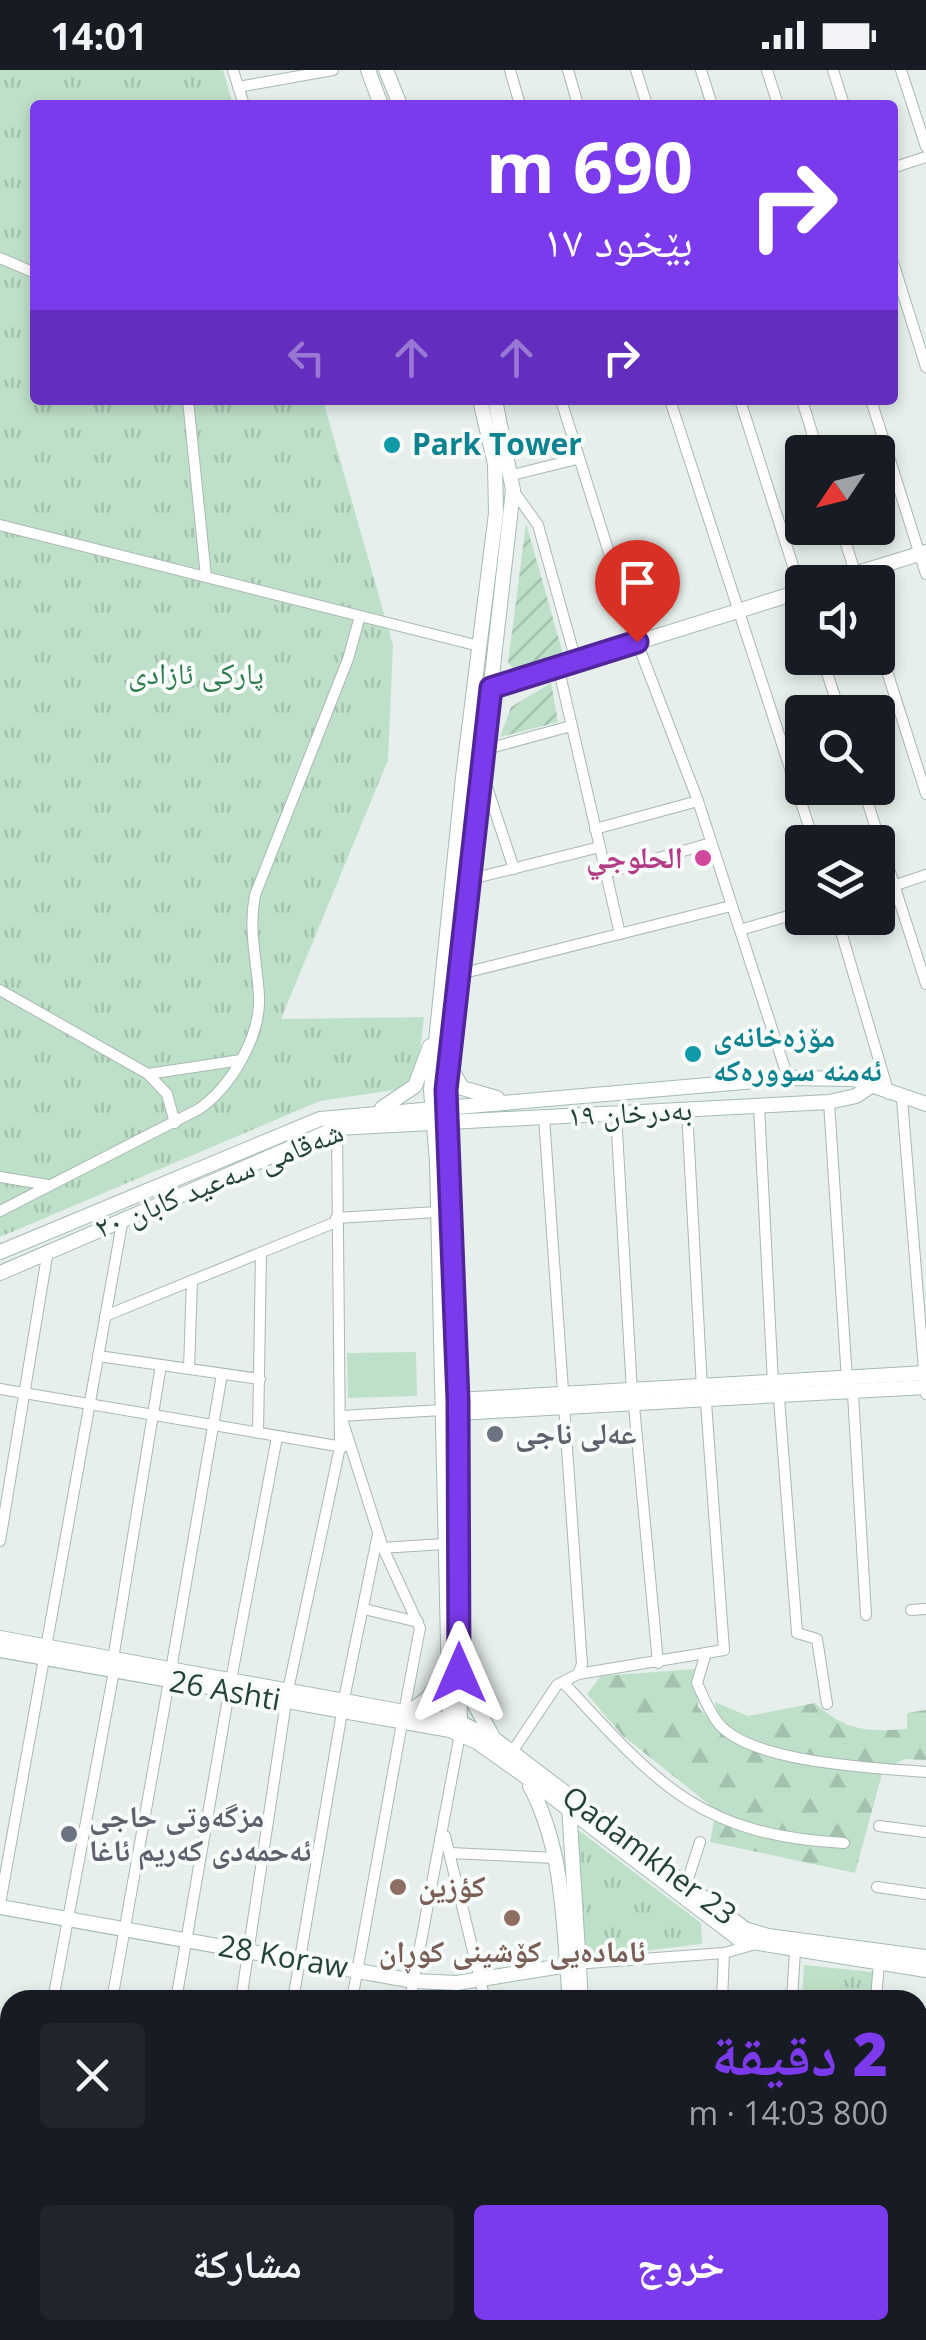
<!DOCTYPE html>
<html lang="ar">
<head>
<meta charset="utf-8">
<style>
	:root { --surface:#171b24; --page:#20242c; --text:#f1f3f6; --muted:#9ea1a6; --accent:#7c3aed }
	body { margin:0; font-family:"Open Sans","Noto Naskh Arabic",sans-serif; background:var(--page); color:var(--text); direction:rtl; height:100vh; display:flex; flex-direction:column; font-size:38px; white-space:nowrap }
	* { box-sizing:border-box; margin:0 }
	p { font-size:32px; color:var(--muted) }
	.icon { flex:none; width:55px; height:55px; fill:none; stroke:currentColor; stroke-width:2; stroke-linecap:round; stroke-linejoin:round }
	.map { position:relative; flex:1; overflow:hidden; direction:ltr }
	.details { position:absolute; left:0px; top:1920px; width:928px; height:350px; display:flex; flex-direction:column; background:var(--surface); border-radius:30px 30px 0 0; box-shadow:0 5px 15px #0003; direction:rtl }
	.details>* { flex:none }
	.banner { position:absolute; left:30px; top:30px; width:868px; height:305px; border-radius:10px; box-shadow:0 5px 15px #0003; direction:rtl; background:#7c3aed; color:#fff; overflow:hidden }
	.needle { width:65px; rotate:235deg }
	.controls { position:absolute; left:785px; top:365px; display:grid; gap:20px }
	.controls a { display:grid; place-items:center; width:110px; height:110px; border-radius:10px; background:var(--surface); box-shadow:0 5px 15px #0003; font-size:50px }
	.pin { position:absolute; display:grid; place-items:center; width:85px; height:85px; color:#fff; margin:-102px -42px; border-radius:50% 50% 50% 0; rotate:-45deg; box-shadow:0 0 10px #0007 }
	.pin .icon { rotate:45deg }
	.me { position:absolute; width:110px; margin:-55px; rotate:0deg; stroke-linejoin:round; filter:drop-shadow(0 0 8px #0008) }
	.turn { display:flex; align-items:center; gap:35px; height:210px; padding:0 40px; font-size:45px }
	.turn .icon { width:130px; height:130px; stroke-width:2.5 }
	.turn b { display:block; font-size:70px; line-height:85px }
	.lanes { display:flex; align-items:center; height:95px; padding:0 40px; background:#0003; justify-content:center; gap:50px; direction:ltr }
	.lanes .off { opacity:.35 }
	.round { display:grid; place-items:center; flex:none; width:105px; height:105px; border-radius:10px; background:var(--page) }
	.summary { display:flex; align-items:center; justify-content:space-between; height:170px; padding:0 40px }
	h1 { font-size:60px; font-weight:800; line-height:75px; color:var(--accent) }
	.button { display:flex; gap:20px; margin-top:auto; padding:20px 40px }
	.button a { flex:1; height:115px; border-radius:10px; background:var(--accent); color:#fff; font-size:40px; font-weight:800; line-height:115px; text-align:center }
	.button a+a { background:var(--page); color:var(--text) }
	.status { display:flex; justify-content:space-between; align-items:center; height:70px; padding:0 50px; background:var(--surface); direction:ltr }
	.status svg { height:28px; fill:currentColor }
	.map>svg:first-child { display:block }
</style>
</head>
<body>
<div class="status"><b>14:01</b><svg viewBox="0 0 49 12"><path d="M0 12V9h3v3zM5 12V6h3v6zM10 12V3h3v9zM15 12V0h3v12zM26 1h20v11H26zM47 4h2v5h-2z"/></svg></div>
<div class="map">
<svg width="926" height="2270" viewBox="0 0 926 2270">
	<defs>
		<pattern id="forest-firs" width="22" height="20" patternUnits="userSpaceOnUse" patternTransform="scale(2.5)"><rect width="22" height="20" fill="#bfe0c8"/><path d="M5 1l3.5 6h-7zM16 11l3.5 6h-7z" fill="#a4c1ad"/></pattern>
		<pattern id="park-tufts" width="24" height="20" patternUnits="userSpaceOnUse" patternTransform="scale(2.5)"><rect width="24" height="20" fill="#bfe0c8"/><path d="M3 7l-1-3M5 7V3M7 7l1-3M15 17l-1-3M17 17v-4M19 17l1-3" fill="none" stroke="#a4c1ad"/></pattern>
		<pattern id="garden-furrows" width="10" height="10" patternUnits="userSpaceOnUse" patternTransform="scale(2.5)"><rect width="10" height="10" fill="#bfe0c8"/><path d="M-1 1l2-2M0 10L10 0M9 11l2-2" fill="none" stroke="#a4c1ad"/></pattern>
	</defs>
	<rect width="100%" height="100%" fill="#e6efeb"/>
	<!-- forest -->
	<g fill="url(#forest-firs)">
		<path d="M 696,1599 L 698,1637 L 720,1661 L 715,1632 L 748,1646 L 815,1633 C 845,1661 868,1662 907,1659 L 907,1643 L 926,1640 L 926,1690 L 904,1689 L 883,1700 L 855,1803 L 710,1772 L 716,1740 L 622,1665 L 587,1624 L 601,1606 Z"/>
		<polygon points="88,2260 496,2260 513,2270 74,2270"/>
	</g>
	<!-- park -->
	<g fill="url(#park-tufts)">
		<polygon points="0,0 223,0 233,35 35,35 35,330 323,330 393,575 388,690 281,949 424,947 419,989 410,1011 400,1019 320,1031 0,1167"/>
		<polygon points="577,1759 701,1853 702,1874 583,1888"/>
		<polygon points="804,1895 873,1902 871,1930 802,1930"/>
	</g>
	<!-- garden -->
	<g fill="url(#garden-furrows)">
		<polygon points="526,453 563,584 516,601 508,593"/>
		<polygon points="551,613 558,652 500,667 511,637"/>
	</g>
	<!-- pitch -->
	<polygon fill="#bfe0c8" points="416,1282 417,1326 348,1328 347,1283"/>
	<g fill="none" stroke-linecap="round" stroke-linejoin="round">
		<!-- street casing -->
		<g stroke="#a8b8b2" stroke-width="12">
			<g id="street">
				<polyline points="233,0 244,35"/>
				<polyline points="510,0 520,35"/>
				<polyline points="568,0 578,35"/>
				<polyline points="636,0 647,35"/>
				<polyline points="701,0 712,35"/>
				<polyline points="767,0 778,35"/>
				<polyline points="833,0 844,35"/>
				<polyline points="901,0 926,77"/>
				<polyline points="238,17 333,0"/>
				<polyline points="892,98 926,87"/>
				<polyline points="0,188 35,203"/>
				<polyline points="892,189 926,297"/>
				<polyline points="188,330 206,507"/>
				<polyline points="561,330 637,572 698,731 788,1008"/>
				<polyline points="670,330 814,772"/>
				<polyline points="740,330 802,524"/>
				<polyline points="802,330 818,382"/>
				<polyline points="871,330 926,504"/>
				<polyline points="512,405 577,389"/>
				<polyline points="513,420 538,455 576,591"/>
				<polyline points="0,455 479,576"/>
				<polyline points="841,458 858,512"/>
				<polyline points="878,573 926,724"/>
				<polyline points="822,588 840,642"/>
				<polyline points="558,596 620,864"/>
				<polyline points="483,680 571,656"/>
				<polyline points="483,705 514,799"/>
				<polyline points="863,718 926,914"/>
				<polyline points="595,759 698,731"/>
				<polyline points="606,803 711,773"/>
				<polyline points="467,810 600,777"/>
				<polyline points="878,821 926,805"/>
				<polyline points="837,848 889,1024"/>
				<polyline points="740,860 802,842"/>
				<polyline points="456,905 731,836"/>
				<polyline points="0,920 148,1004 167,1024 175,1053"/>
				<polyline points="148,1004 241,990"/>
				<polyline points="902,1029 926,1324"/>
				<polyline points="829,1032 847,1310"/>
				<polyline points="759,1036 773,1314"/>
				<polyline points="687,1040 702,1318"/>
				<polyline points="616,1044 632,1322"/>
				<polyline points="0,1107 48,1115"/>
				<path d="M 0,1141 L 199,1039 C 231,1017 261,966 259,926 C 257,891 248,860 255,825 L 348,589 L 360,546"/>
				<polyline points="336,1148 437,1142"/>
				<polyline points="105,1246 336,1152"/>
				<polyline points="98,1286 260,1309"/>
				<polyline points="189,1299 192,1210"/>
				<polyline points="0,1319 343,1377"/>
				<polyline points="853,1324 866,1545"/>
				<polyline points="779,1328 797,1563 817,1569 827,1634"/>
				<polyline points="634,1336 658,1593"/>
				<polyline points="258,1363 261,1183"/>
				<polyline points="0,1471 48,1180"/>
				<polyline points="381,1478 444,1474"/>
				<polyline points="364,1539 418,1552"/>
				<polyline points="911,1540 926,1539"/>
				<path d="M 705,1586 L 697,1613 C 703,1626 709,1642 719,1654 C 752,1693 876,1698 926,1702"/>
				<polyline points="113,1589 161,1295"/>
				<polyline points="171,1600 222,1304"/>
				<polyline points="578,1604 724,1580 706,1332"/>
				<polyline points="231,1610 277,1367"/>
				<path d="M 563,1612 C 657,1714 699,1765 844,1773"/>
				<polyline points="288,1620 340,1377 337,1058"/>
				<polyline points="344,1629 378,1464"/>
				<polyline points="404,1642 420,1558 383,1478 341,1346 442,1340"/>
				<polyline points="512,1682 557,1615 578,1604 582,1594 544,1047"/>
				<polyline points="879,1756 926,1762"/>
				<polyline points="445,1766 485,1930"/>
				<polyline points="450,1783 556,1788"/>
				<polyline points="686,1815 700,1772"/>
				<polyline points="877,1817 926,1824"/>
				<polyline points="0,1834 123,1148"/>
				<polyline points="574,1894 724,1883 752,1875"/>
				<polyline points="53,1930 114,1601"/>
				<polyline points="112,1930 169,1611"/>
				<polyline points="176,1930 229,1622"/>
				<polyline points="241,1930 286,1632"/>
				<polyline points="293,1930 342,1642"/>
				<polyline points="352,1930 402,1653"/>
				<polyline points="410,1930 460,1664"/>
				<polyline points="722,1930 724,1883"/>
				<polyline points="792,1930 795,1881"/>
				<polyline points="876,1930 879,1892"/>
				<polyline points="918,1945 926,1945"/>
				<polyline points="918,2020 926,2020"/>
				<polyline points="0,2038 10,2040"/>
				<polyline points="918,2095 926,2095"/>
				<polyline points="918,2205 926,2204"/>
				<polyline points="0,2228 10,2170"/>
				<polyline points="0,2253 10,2256"/>
				<polyline points="534,2260 535,2270"/>
				<polyline points="760,2260 761,2270"/>
				<polyline points="818,2260 819,2270"/>
				<polyline points="895,2260 895,2270"/>
				<polyline points="606,2270 606,2260"/>
			</g>
		</g>
		<!-- secondary casing -->
		<g stroke="#a4bbb3" stroke-width="16">
			<g id="secondary">
				<polyline points="368,0 381,35"/>
				<polyline points="386,0 400,35"/>
				<polyline points="828,512 926,482"/>
				<polyline points="484,620 802,521"/>
				<polyline points="449,995 462,1018 497,1028"/>
				<polyline points="382,1038 415,1016 430,976"/>
				<polyline points="0,1182 320,1049 788,1008 853,1009 926,1034"/>
				<polyline points="0,1203 337,1058 829,1032 856,1026 871,1016"/>
				<polyline points="457,1330 926,1303"/>
				<polyline points="458,1343 926,1317"/>
				<polyline points="0,1568 459,1652 497,1671 745,1859 768,1866 926,1887"/>
				<polyline points="0,1580 450,1660 477,1672 525,1706 740,1870 926,1900"/>
				<polyline points="462,1612 493,1667"/>
				<polyline points="408,1643 428,1628 444,1601"/>
				<polyline points="450,1660 437,1092 431,1020 463,707 496,443 495,394 480,330"/>
				<polyline points="460,1664 457,1330 445,1020 513,420 495,330"/>
				<path d="M 530,1716 C 565,1782 563,1857 570,1930"/>
				<polyline points="569,1736 581,1930"/>
				<polyline points="0,1837 414,1911 457,1913 568,1895"/>
				<polyline points="918,2119 926,2120"/>
				<polyline points="674,2260 675,2270"/>
				<polyline points="687,2260 688,2270"/>
				<polyline points="21,2270 38,2260"/>
				<polyline points="56,2270 71,2260"/>
			</g>
		</g>
		<!-- street -->
		<use href="#street" stroke="#fff" stroke-width="10"/>
		<!-- secondary -->
		<use href="#secondary" stroke="#fff" stroke-width="14"/>
	</g>
	<g fill="none" stroke-linecap="round" stroke-linejoin="round">
		<!-- route casing -->
		<g stroke="#51269a" stroke-width="25">
			<polyline id="route" points="459,1603 458,1330 446,1020 491,618 637,572"/>
		</g>
		<!-- route -->
		<use href="#route" stroke="#7c3aed" stroke-width="18"/>
	</g>
	<!-- markers -->
	<g fill="#0f9aa8" stroke="#f7fbf9" stroke-width="4">
		<circle cx="392" cy="375" r="10"/>
		<circle cx="693" cy="984" r="10"/>
	</g>
	<circle fill="#d1479c" stroke="#f7fbf9" stroke-width="4" cx="703" cy="788" r="10"/>
	<g fill="#6b7280" stroke="#f7fbf9" stroke-width="4">
		<circle cx="495" cy="1364" r="10"/>
		<circle cx="69" cy="1764" r="10"/>
	</g>
	<g fill="#8d6e63" stroke="#f7fbf9" stroke-width="4">
		<circle cx="398" cy="1817" r="10"/>
		<circle cx="512" cy="1848" r="10"/>
	</g>
	<g text-anchor="middle" stroke-width="8" stroke-linejoin="round" paint-order="stroke">
		<!-- culture labels -->
		<g font-size="30" font-weight="bold" fill="#0d838f" stroke="#f7fbf9" text-anchor="start">
			<text x="412" y="385">Park Tower</text>
			<text x="713" y="977">مۆزەخانەی<tspan x="713" dy="34">ئەمنە سوورەکە</tspan></text>
		</g>
		<!-- park labels -->
		<g font-size="30" fill="#2d7a4b" stroke="#f7fbf9">
			<text x="196" y="614">پارکی ئازادی</text>
		</g>
		<!-- hotel labels -->
		<g font-size="30" font-weight="bold" fill="#b23c85" stroke="#f7fbf9" text-anchor="end">
			<text x="683" y="798">الحلوجي</text>
		</g>
		<!-- street labels -->
		<g font-size="30" fill="#24423a" stroke="#f7fbf9">
			<text transform="translate(630 1043) rotate(-3)" y="10">بەدرخان ١٩</text>
			<text transform="translate(219 1110) rotate(-22)" y="10">شەقامی سەعید کابان ٢٠</text>
			<text transform="translate(225 1621) rotate(10)" y="10">26 Ashti</text>
			<text transform="translate(649 1786) rotate(37)" y="10">Qadamkher 23</text>
			<text transform="translate(283 1887) rotate(10)" y="10">28 Koraw</text>
		</g>
		<!-- worship labels -->
		<g font-size="30" font-weight="bold" fill="#5b616d" stroke="#f7fbf9" text-anchor="start">
			<text x="515" y="1374">عەلی ناجی</text>
			<text x="89" y="1757">مزگەوتی حاجی<tspan x="89" dy="34">ئەحمەدی کەریم ئاغا</tspan></text>
		</g>
		<!-- education labels -->
		<g font-size="30" font-weight="bold" fill="#785e54" stroke="#f7fbf9" text-anchor="start">
			<text x="418" y="1827">كؤزين</text>
			<text x="512" y="1892" text-anchor="middle">ئامادەیی کۆشینی کوڕان</text>
		</g>
	</g>
</svg>
<div class="controls">
<a><svg class="needle" viewBox="-14 -14 28 28"><path d="M0-13l5 13h-10z" fill="#e53935"/><path d="M0 13l5-13h-10z" fill="#9ea1a6"/></svg></a>
<a><svg class="icon" aria-label="sound" viewBox="0 0 24 24"><path d="M4 9h4l5-4v14l-5-4H4zM17 9q2 3 0 6"/></svg></a>
<a><svg class="icon" aria-label="search" viewBox="0 0 24 24"><circle cx="10" cy="10" r="6"/><path d="M15 15l6 6"/></svg></a>
<a><svg class="icon" aria-label="layers" viewBox="0 0 24 24"><path d="M12 4l9 5-9 5-9-5zM3 14l9 5 9-5"/></svg></a>
</div>
<div class="pin" style="left:637px;top:572px;background:#d93025"><svg class="icon" aria-label="arrive" viewBox="0 0 24 24"><path d="M6 21V4h12l-3 4 3 4H6"/></svg></div>
<svg class="me" style="left:459px;top:1603px" viewBox="-20 -20 40 40"><path d="M0-17L14 15 0 8-14 15z" fill="#7c3aed" stroke="#fff" stroke-width="4"/></svg>
<div class="banner">
<div class="turn"><svg class="icon" aria-label="right" viewBox="0 0 24 24"><path d="M7 20v-9h11M14 6l5 5-5 5"/></svg><div><b>690 m</b>بێخود ١٧</div></div>
<div class="lanes"><svg class="icon off" aria-label="left" viewBox="0 0 24 24"><path d="M17 20v-9H6M10 6l-5 5 5 5"/></svg><svg class="icon off" aria-label="ahead" viewBox="0 0 24 24"><path d="M12 20V5M6 11l6-6 6 6"/></svg><svg class="icon off" aria-label="ahead" viewBox="0 0 24 24"><path d="M12 20V5M6 11l6-6 6 6"/></svg><svg class="icon" aria-label="right" viewBox="0 0 24 24"><path d="M7 20v-9h11M14 6l5 5-5 5"/></svg></div>
</div>
<section class="details">
<div class="summary"><div><h1>2 دقيقة</h1><p>800 m · 14:03</p></div><a class="round"><svg class="icon" aria-label="close" viewBox="0 0 24 24"><path d="M6 6l12 12M18 6L6 18"/></svg></a></div>
<div class="button"><a>خروج</a><a>مشاركة</a></div>
</section>
</div>
</body>
</html>
